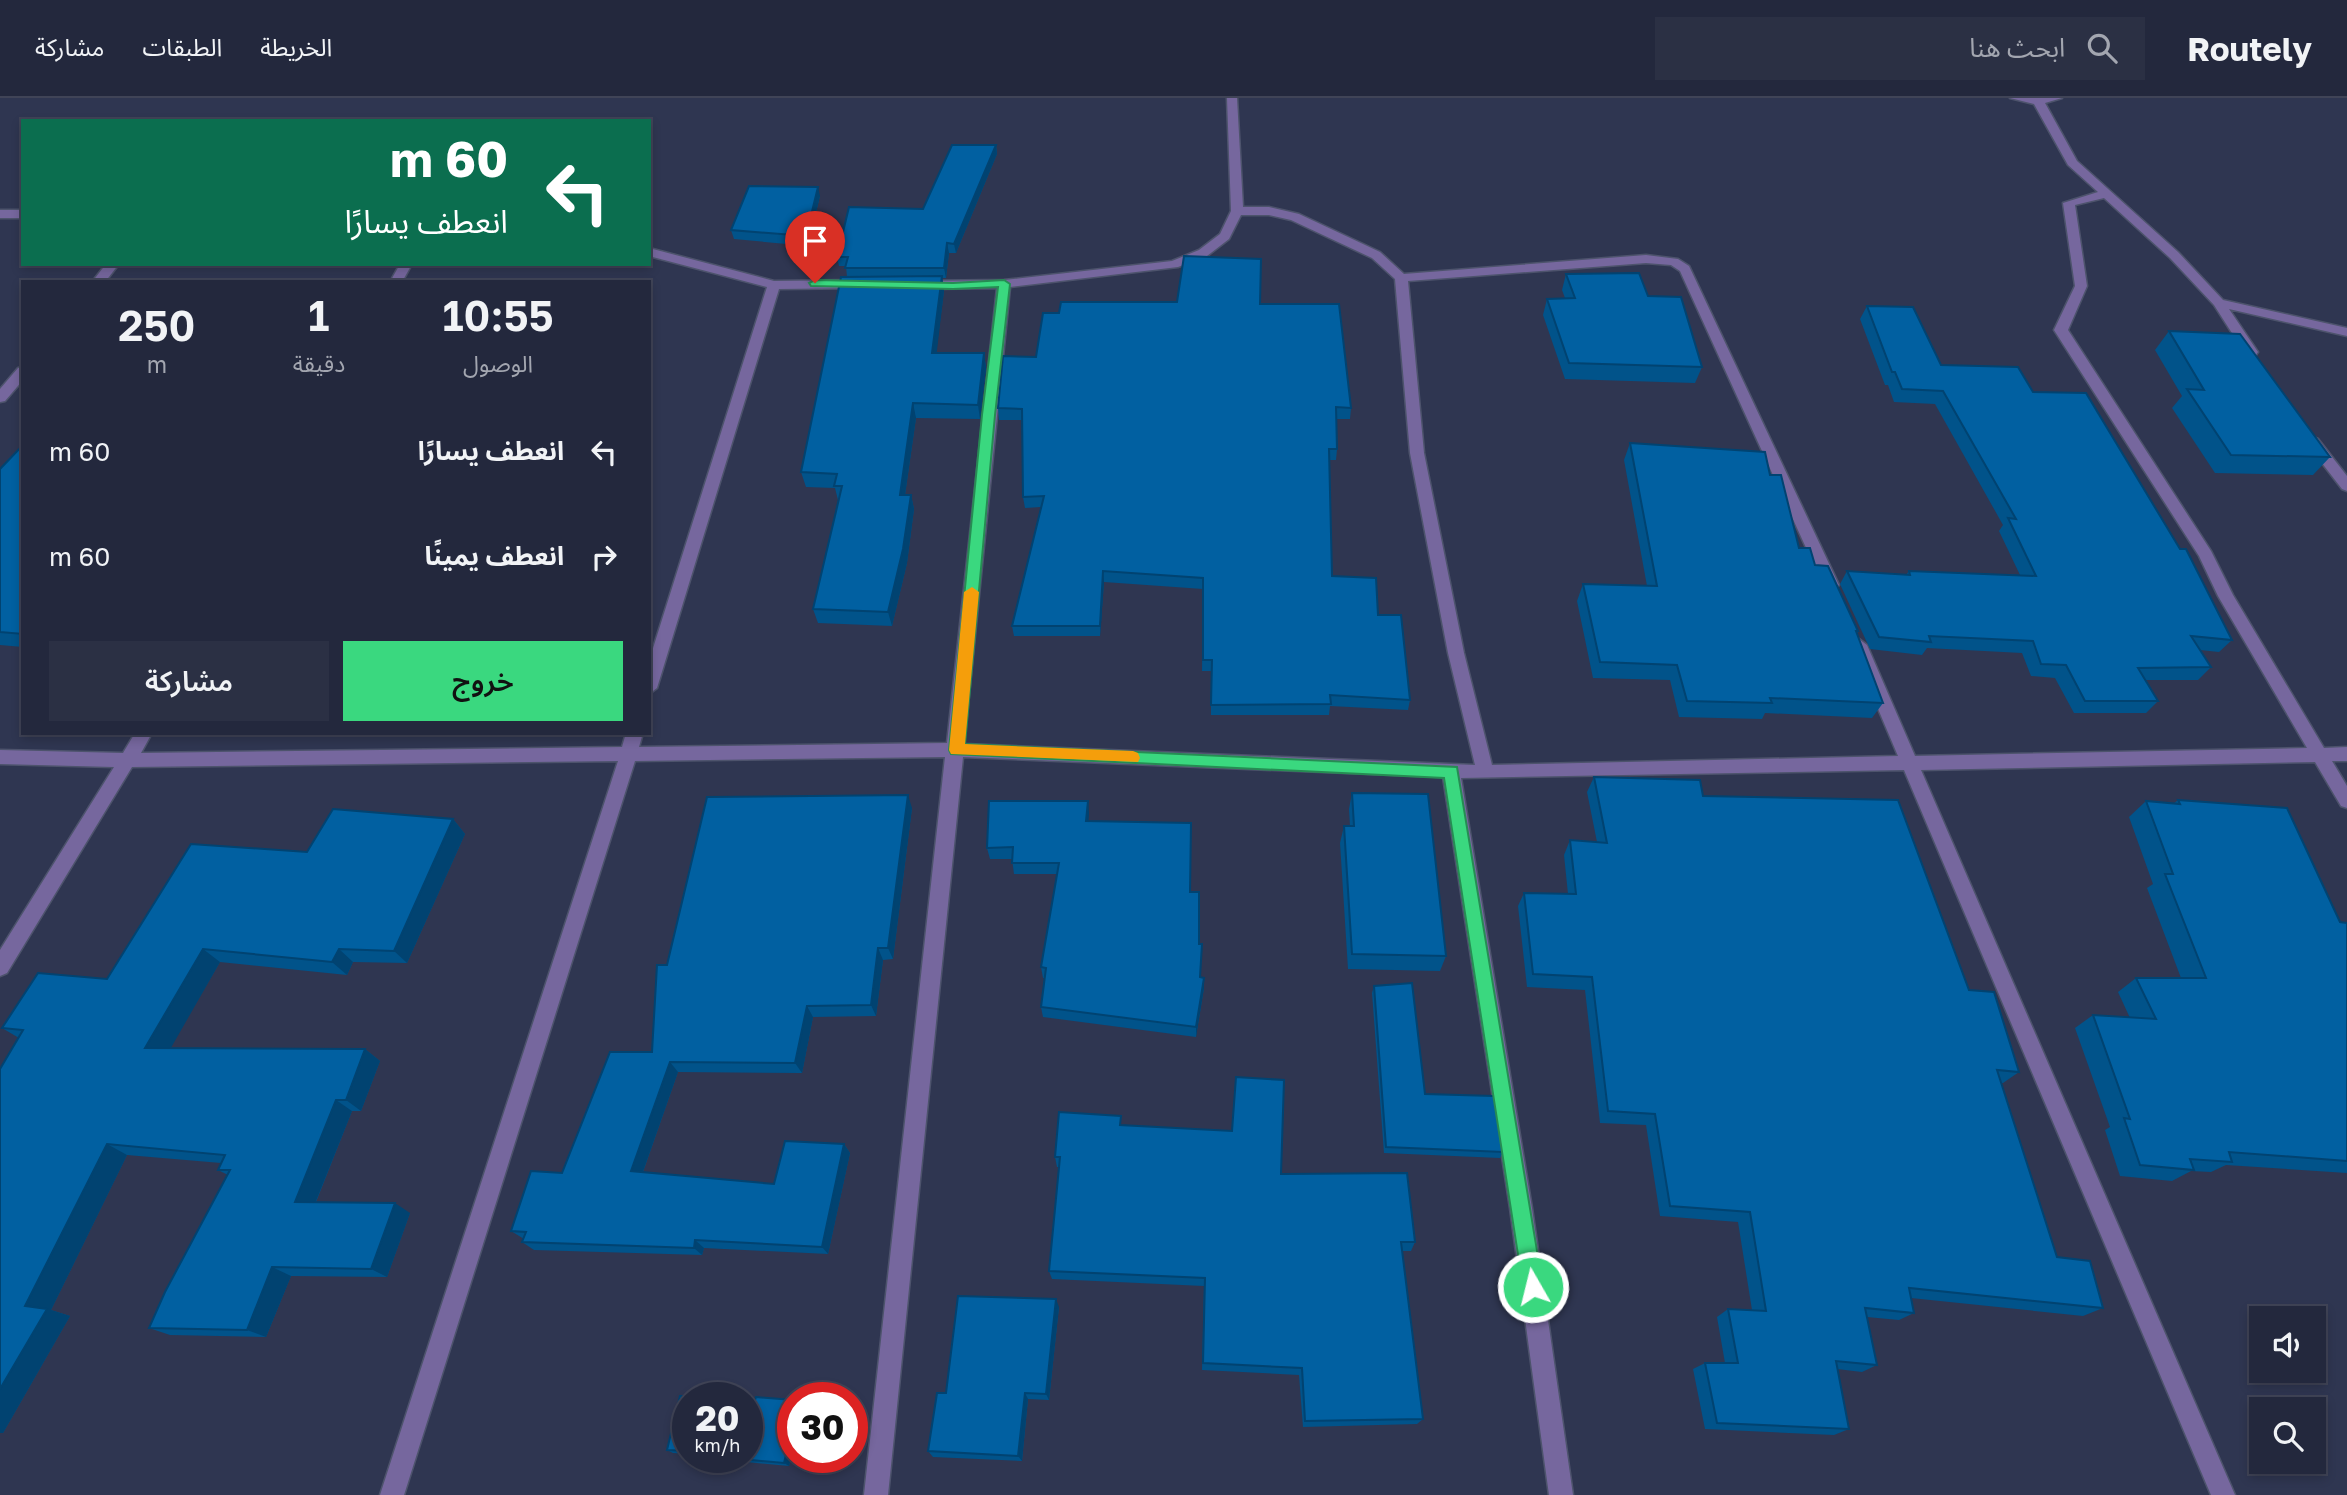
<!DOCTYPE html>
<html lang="ar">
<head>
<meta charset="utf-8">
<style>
	:root { --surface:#23283d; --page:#2b3044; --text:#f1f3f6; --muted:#a3a6b0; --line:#404457; --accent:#3ad87f }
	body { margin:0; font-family:"Golos Text","Noto Sans Arabic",sans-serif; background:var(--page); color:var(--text); direction:rtl; height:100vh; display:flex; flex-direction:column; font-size:26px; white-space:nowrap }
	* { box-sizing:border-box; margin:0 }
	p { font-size:23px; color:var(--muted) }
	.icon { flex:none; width:38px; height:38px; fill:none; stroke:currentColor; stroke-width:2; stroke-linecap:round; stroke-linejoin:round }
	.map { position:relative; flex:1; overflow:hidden; direction:ltr }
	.panel { position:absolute; left:21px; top:182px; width:630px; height:455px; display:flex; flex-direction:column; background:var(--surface); border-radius:0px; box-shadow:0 4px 10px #0003,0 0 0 2px var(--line); direction:rtl }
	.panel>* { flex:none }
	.guide { position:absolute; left:21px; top:21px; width:630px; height:147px; border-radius:0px; box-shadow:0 4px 10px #0003,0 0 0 2px var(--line); direction:rtl; background:#0b6e4f; color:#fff; overflow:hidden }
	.buttons { position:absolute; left:2249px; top:1208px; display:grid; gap:14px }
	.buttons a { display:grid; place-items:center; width:77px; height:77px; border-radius:0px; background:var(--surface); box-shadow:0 4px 10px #0003,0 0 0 2px var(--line); font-size:35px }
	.speed { position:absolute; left:672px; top:1284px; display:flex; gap:14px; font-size:35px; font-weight:700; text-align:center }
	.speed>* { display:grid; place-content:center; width:91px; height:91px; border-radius:50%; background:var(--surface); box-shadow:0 4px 10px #0003,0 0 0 2px var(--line); line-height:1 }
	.speed small { font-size:18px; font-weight:400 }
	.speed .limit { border:10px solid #d22; background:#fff; color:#111 }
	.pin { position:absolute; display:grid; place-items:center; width:60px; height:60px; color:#fff; margin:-72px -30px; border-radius:50% 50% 50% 0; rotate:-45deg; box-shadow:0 0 7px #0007 }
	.pin .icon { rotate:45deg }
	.me { position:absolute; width:77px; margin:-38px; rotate:352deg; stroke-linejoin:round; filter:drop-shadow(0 0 5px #0008) }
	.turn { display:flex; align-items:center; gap:24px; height:147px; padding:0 28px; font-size:32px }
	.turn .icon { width:91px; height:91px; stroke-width:2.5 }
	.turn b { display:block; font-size:49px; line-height:60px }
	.eta { display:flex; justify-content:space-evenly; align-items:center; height:119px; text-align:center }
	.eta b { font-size:42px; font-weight:600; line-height:49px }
	.cta { display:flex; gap:14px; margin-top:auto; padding:14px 28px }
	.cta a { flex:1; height:80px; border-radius:0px; background:var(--accent); color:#111; font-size:28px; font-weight:600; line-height:80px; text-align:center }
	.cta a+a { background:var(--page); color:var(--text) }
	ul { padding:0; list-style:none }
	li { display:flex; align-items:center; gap:21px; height:105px; padding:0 28px }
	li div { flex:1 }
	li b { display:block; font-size:26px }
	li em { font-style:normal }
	header { display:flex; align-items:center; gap:42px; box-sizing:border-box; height:98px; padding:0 35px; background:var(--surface); border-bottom:2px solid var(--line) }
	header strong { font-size:33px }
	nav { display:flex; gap:38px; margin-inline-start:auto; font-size:24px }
	.search { width:490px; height:63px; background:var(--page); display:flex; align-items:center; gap:18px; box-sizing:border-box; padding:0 24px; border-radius:0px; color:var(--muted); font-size:26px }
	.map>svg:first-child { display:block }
</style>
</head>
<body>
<header>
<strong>Routely</strong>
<div class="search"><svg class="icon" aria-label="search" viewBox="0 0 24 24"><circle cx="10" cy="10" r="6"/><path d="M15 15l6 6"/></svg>ابحث هنا</div>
<nav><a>الخريطة</a><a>الطبقات</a><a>مشاركة</a></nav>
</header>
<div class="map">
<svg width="2347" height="1397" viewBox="0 0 2347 1397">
	<rect width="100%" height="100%" fill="#2f3651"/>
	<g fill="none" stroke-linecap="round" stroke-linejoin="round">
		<!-- minor casing -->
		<g stroke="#4d536c" stroke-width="3">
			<g id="minor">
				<path d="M 1227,0 L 1237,0 L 1243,109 L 1269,109 L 1299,116 L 1380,154 L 1404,176 L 1646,157 L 1678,161 L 1689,168 L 1839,487 L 1831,493 L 1823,487 L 1680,173 L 1671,167 L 1646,165 L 1408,183 L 1424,355 L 1464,555 L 1492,667 L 1898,658 L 1851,547 L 1859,541 L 1867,547 L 1915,658 L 2307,650 L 2218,498 L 2199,458 L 2054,232 L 2075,188 L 2063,105 L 2098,94 L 2068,67 L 2034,6 L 2010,0 L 2062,0 L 2045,5 L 2077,63 L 2178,154 L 2223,202 L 2347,230 L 2347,238 L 2229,211 L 2258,254 L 2256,257 L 2246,257 L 2214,207 L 2170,160 L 2104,100 L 2075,107 L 2087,188 L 2068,232 L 2211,453 L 2233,497 L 2324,650 L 2347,649 L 2347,663 L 2332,663 L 2347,688 L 2347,710 L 2341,708 L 2315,664 L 1921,672 L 2235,1397 L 2211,1397 L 1904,672 L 1461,680 L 1532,1110 L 1573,1397 L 1549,1397 L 1510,1110 L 1443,679 L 963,659 L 888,1397 L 864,1397 L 945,659 L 635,663 L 404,1397 L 380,1397 L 618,663 L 132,669 L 7,875 L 0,878 L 0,852 L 114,669 L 0,666 L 0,652 L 123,655 L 135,635 L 152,635 L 141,655 L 622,649 L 626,635 L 643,635 L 639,649 L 947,645 L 997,190 L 921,191 L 915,187 L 921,183 L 1004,182 L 1172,163 L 1199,152 L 1220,136 L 1231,113 ZM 1241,117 L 1269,117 L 1291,122 L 1372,160 L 1395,181 L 1410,355 L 1448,555 L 1475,667 L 964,646 L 1010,189 L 1178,169 L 1207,158 L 1229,141 Z"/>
				<rect x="0" y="112" width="23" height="8"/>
				<polygon points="649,150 774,183 862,182 868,186 862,190 779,191 657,590 649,596 649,563 767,189 649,158"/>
				<polygon points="106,166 119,166 105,184 92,184"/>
				<polygon points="400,166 412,166 402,184 390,184"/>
				<polygon points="23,269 23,282 5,303 0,304 0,291 18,270"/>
				<polygon points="2313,339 2318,341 2347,378 2347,393 2342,391 2308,347 2308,341"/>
			</g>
		</g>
		<!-- minor -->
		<use href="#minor" fill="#76679e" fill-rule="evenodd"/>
	</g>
	<!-- wall -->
	<g fill="#01538a">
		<polygon points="996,47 997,56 956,155 949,155 946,180 942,180 944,193 936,255 984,255 986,270 980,321 916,320 905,397 911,397 914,411 907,465 892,528 818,525 813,511 838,402 835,390 806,389 801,374 847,179 846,168 839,168 837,159 923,111"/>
		<polygon points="820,98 808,148 734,141 731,132"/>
		<polygon points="1566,176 1648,198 1702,269 1695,285 1565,281 1543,217 1547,201 1565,200 1562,192"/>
		<polygon points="1260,206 1351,310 1350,321 1336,321 1337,351 1336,362 1329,362 1332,478 1378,517 1410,602 1408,612 1330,608 1329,617 1211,617 1211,573 1202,573 1203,491 1104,484 1100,538 1014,538 1012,528 1041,409 1025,410 1023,399 1022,322 999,322 998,310 1036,259 1059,215"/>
		<polygon points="1867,208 1941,267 2033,294 2232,542 2219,554 2200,552 2211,569 2198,582 2145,582 2158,603 2146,615 2074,615 2055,580 2031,578 2022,555 1927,550 1922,557 1870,551 1840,486 1847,473 1906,477 1909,473 2020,477 1999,433 2003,427 1935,306 1894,304 1888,287 1885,287 1860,221"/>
		<polygon points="2169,233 2330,359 2313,377 2215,375 2172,310 2182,298 2155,252"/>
		<polygon points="1630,345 1770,377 1799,450 1815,467 1858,533 1857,536 1883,605 1872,620 1765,615 1762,621 1679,619 1670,582 1593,580 1577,503 1583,486 1647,488 1624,362"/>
		<polygon points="23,347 23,549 0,547 0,371"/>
		<polygon points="1594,679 1703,698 1969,892 2019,974 2003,985 2001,985 2057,1159 2103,1210 2083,1218 1911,1200 1914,1215 1899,1222 1867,1219 1877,1267 1862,1274 1837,1271 1849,1331 1834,1337 1705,1331 1693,1271 1705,1265 1725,1265 1717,1219 1728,1211 1752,1212 1738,1124 1660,1118 1646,1027 1600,1025 1585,892 1527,889 1518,808 1524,795 1568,796 1564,757 1570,742 1597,744 1587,694"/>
		<polygon points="1352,695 1446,858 1440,873 1348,871 1340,745 1344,728 1350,728 1349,711"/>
		<polygon points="2178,702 2340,824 2347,825 2347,1075 2226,1067 2211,1074 2191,1073 2172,1083 2120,1078 2105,1032 2110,1029 2075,930 2093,917 2130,920 2118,894 2136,880 2181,880 2147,790 2153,786 2129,719 2146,703 2173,706"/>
		<polygon points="1088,703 1088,723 1190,794 1199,846 1200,879 1204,880 1204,890 1196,939 1043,919 1041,909 1045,880 1043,880 1041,869 1057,776 1014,776 1012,761 990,761 987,750"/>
		<polygon points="912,710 893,861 883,862 876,918 813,919 802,975 678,974 643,1074 774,1086 844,1046 850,1055 828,1156 704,1150 702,1157 534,1152 522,1144 524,1141 511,1133 562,1075 652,954 667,867"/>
		<polygon points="453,721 465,736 407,865 353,864 347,877 220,864 170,950 365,951 380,963 361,1013 352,1013 316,1104 410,1115 387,1179 291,1178 266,1239 170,1237 149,1230 228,1077 218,1072 221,1065 127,1057 51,1212 70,1218 3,1335 0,1335 0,971 19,940 2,930 107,881 307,754"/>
		<polygon points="1374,888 1425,996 1503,1054 1500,1060 1384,1055 1372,895"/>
		<polygon points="1121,1018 1121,1027 1281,1076 1415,1144 1411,1153 1402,1153 1423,1321 1417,1326 1303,1329 1299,1277 1202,1272 1204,1188 1052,1181 1049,1173 1059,1069 1057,1069 1055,1059"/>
		<polygon points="1059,1209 1049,1302 1028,1301 1022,1363 933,1359 928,1353 946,1295"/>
		<polygon points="688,1300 688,1356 673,1355 667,1352"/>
		<polygon points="793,1302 793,1351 789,1368 746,1364 741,1361"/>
	</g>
	<!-- shaded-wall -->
	<g fill="#014371">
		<polygon points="996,47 997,56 956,155 954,146"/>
		<polygon points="818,89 820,98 808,148 806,138"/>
		<polygon points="947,145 949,155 946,180 944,170"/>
		<polygon points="942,178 944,193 935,269 932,255"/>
		<polygon points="984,255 986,270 980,321 978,307"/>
		<polygon points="913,305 916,320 903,411 900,397"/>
		<polygon points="911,397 914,411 907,465 892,528 888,514"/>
		<polygon points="1103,473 1104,484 1100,538 1100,528"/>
		<polygon points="908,697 912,710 893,861 888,850"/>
		<polygon points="1088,703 1089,715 1088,735 1086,723"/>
		<polygon points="453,721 465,736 407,865 394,853"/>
		<polygon points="878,850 883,862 876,918 871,907"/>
		<polygon points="203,851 220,864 164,962 145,950"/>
		<polygon points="339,851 353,864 347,877 332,864"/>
		<polygon points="1204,880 1204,890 1196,939 1196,929"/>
		<polygon points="807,908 813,919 802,975 795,965"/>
		<polygon points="365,951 380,963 361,1013 346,1002"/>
		<polygon points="670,964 678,974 640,1082 631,1073"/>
		<polygon points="336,1002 352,1013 312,1113 295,1104"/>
		<polygon points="107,1046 127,1057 51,1212 70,1218 3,1335 0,1335 0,1291 25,1208"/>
		<polygon points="844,1046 850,1055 828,1156 822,1149"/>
		<polygon points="395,1105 410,1115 387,1179 371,1171"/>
		<polygon points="695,1142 704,1150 702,1157 694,1150"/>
		<polygon points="272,1169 291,1178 266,1239 247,1232"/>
		<polygon points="1056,1201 1059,1209 1049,1302 1046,1296"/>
		<polygon points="1025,1295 1028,1301 1022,1363 1018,1358"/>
		<polygon points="793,1328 793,1351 789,1368 784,1365"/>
	</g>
	<!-- building -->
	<g fill="#0160a1" stroke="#014371" stroke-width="2">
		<polygon points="952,47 996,47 954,146 947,145 944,170 845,170 848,159 837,159 849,109 923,111"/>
		<polygon points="749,88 818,89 806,138 731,132"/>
		<polygon points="1184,158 1261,161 1260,206 1339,206 1351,310 1336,309 1337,351 1329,351 1332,478 1376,480 1378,517 1401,517 1410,602 1330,597 1331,606 1211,607 1212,562 1203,562 1203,480 1103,473 1100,528 1012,528 1044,398 1023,399 1022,311 998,310 1003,258 1036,259 1043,215 1059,215 1061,204 1177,204"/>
		<polygon points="1639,175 1648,198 1681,199 1702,269 1569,265 1547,201 1575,200 1566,176"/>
		<polygon points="942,178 932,255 984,255 978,307 913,305 900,397 911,397 903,451 888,514 813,511 842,388 834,388 837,376 801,374 841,179"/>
		<polygon points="1867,208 1913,209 1941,267 2018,269 2033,294 2086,295 2180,451 2186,451 2232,542 2191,538 2211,569 2138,570 2158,603 2085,603 2066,567 2041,566 2033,543 1929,538 1931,544 1879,539 1847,473 1910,477 1909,473 2036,478 2008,420 2016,421 1943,293 1902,291 1895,274 1892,274"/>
		<polygon points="2169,233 2240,236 2330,359 2231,357 2187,291 2204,292"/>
		<polygon points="1630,345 1765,354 1770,377 1781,377 1799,450 1810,450 1815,467 1828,468 1858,533 1856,533 1883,605 1770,600 1772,605 1687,603 1677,567 1600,564 1583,486 1657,488"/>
		<polygon points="23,347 23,536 0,534 0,371"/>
		<polygon points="1594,679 1700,682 1703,698 1898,702 1969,892 1994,894 2019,974 1997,972 2057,1159 2090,1163 2103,1210 1909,1190 1914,1215 1865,1210 1877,1267 1836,1263 1849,1331 1717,1325 1705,1265 1738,1265 1728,1211 1766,1213 1750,1114 1670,1108 1655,1016 1608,1013 1592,879 1533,876 1524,795 1576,796 1570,742 1607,745"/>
		<polygon points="1352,695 1428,696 1446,858 1352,856 1344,728 1354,728"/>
		<polygon points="908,697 888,850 878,850 871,907 807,908 795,965 670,964 631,1073 774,1086 785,1043 844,1046 822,1149 695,1142 694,1150 522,1144 526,1134 511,1133 531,1073 562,1075 610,954 652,954 657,867 667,867 707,699"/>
		<polygon points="2178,702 2287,710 2340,824 2347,825 2347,1063 2229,1054 2232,1064 2190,1061 2194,1072 2140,1067 2124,1020 2130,1021 2093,917 2156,921 2136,880 2206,880 2165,776 2173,776 2146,703 2180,706"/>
		<polygon points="989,703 1088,703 1086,723 1191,725 1190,794 1199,794 1199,846 1202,846 1200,879 1204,880 1196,929 1041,909 1046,870 1041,869 1059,765 1012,765 1013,749 987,750"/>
		<polygon points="333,711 453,721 394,853 339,851 332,864 203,851 145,950 365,951 346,1002 336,1002 295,1104 395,1105 371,1171 272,1169 247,1232 149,1230 165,1194 230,1072 218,1072 225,1057 107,1046 25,1208 47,1211 0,1291 0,971 23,932 2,930 38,875 107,881 191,746 307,754"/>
		<polygon points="1412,885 1425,996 1494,998 1503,1054 1386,1049 1374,888"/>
		<polygon points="1236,979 1284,982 1281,1076 1407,1075 1415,1144 1401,1144 1423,1321 1305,1323 1302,1270 1203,1265 1205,1180 1049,1173 1060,1059 1055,1059 1059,1014 1121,1018 1120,1027 1232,1033"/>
		<polygon points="958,1198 1056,1201 1046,1296 1025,1295 1018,1358 928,1353 937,1295 946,1295"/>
		<polygon points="680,1298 723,1300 688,1300 688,1353 667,1352"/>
		<polygon points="756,1299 793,1302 793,1328 784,1365 741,1361 741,1360 747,1360 747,1302 755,1302"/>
	</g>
	<!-- route -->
	<polygon fill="#3ad87f" stroke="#268c53" stroke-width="2" points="815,182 953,185 1004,182 1010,186 995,317 965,646 1457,669 1543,1189 1540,1196 1533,1199 1526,1196 1523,1189 1444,680 951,656 949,652 982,317 998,189 953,191 811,188 809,185"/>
	<!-- slow -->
	<polygon fill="#f59e0b" points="972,489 979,494 965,646 1133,653 1138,655 1140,660 1138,664 951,656 949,652 964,494"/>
</svg>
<div class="buttons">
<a><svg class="icon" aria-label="sound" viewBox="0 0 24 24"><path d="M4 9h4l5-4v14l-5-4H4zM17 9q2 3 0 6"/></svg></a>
<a><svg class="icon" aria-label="search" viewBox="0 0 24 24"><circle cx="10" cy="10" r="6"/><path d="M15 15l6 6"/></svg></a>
</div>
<div class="speed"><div>20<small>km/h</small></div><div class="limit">30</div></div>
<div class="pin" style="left:815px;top:185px;background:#d93025"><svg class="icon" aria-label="arrive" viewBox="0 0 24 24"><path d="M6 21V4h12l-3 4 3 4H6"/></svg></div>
<svg class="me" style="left:1533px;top:1189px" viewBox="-20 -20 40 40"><circle r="17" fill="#3ad87f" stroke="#fff" stroke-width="3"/><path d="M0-11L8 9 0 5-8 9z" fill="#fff"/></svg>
<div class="guide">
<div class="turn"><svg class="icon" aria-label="left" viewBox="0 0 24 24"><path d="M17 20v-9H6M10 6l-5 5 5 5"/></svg><div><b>60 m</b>انعطف يسارًا</div></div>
</div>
<section class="panel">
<div class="eta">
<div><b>10:55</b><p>الوصول</p></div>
<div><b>1</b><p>دقيقة</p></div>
<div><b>250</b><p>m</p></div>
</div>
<ul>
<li><svg class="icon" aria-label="left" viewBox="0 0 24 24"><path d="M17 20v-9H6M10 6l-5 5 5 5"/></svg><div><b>انعطف يسارًا</b></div><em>60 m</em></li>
<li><svg class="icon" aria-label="right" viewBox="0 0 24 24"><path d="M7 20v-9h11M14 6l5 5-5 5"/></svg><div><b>انعطف يمينًا</b></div><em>60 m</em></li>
</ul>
<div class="cta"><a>خروج</a><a>مشاركة</a></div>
</section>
</div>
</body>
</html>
